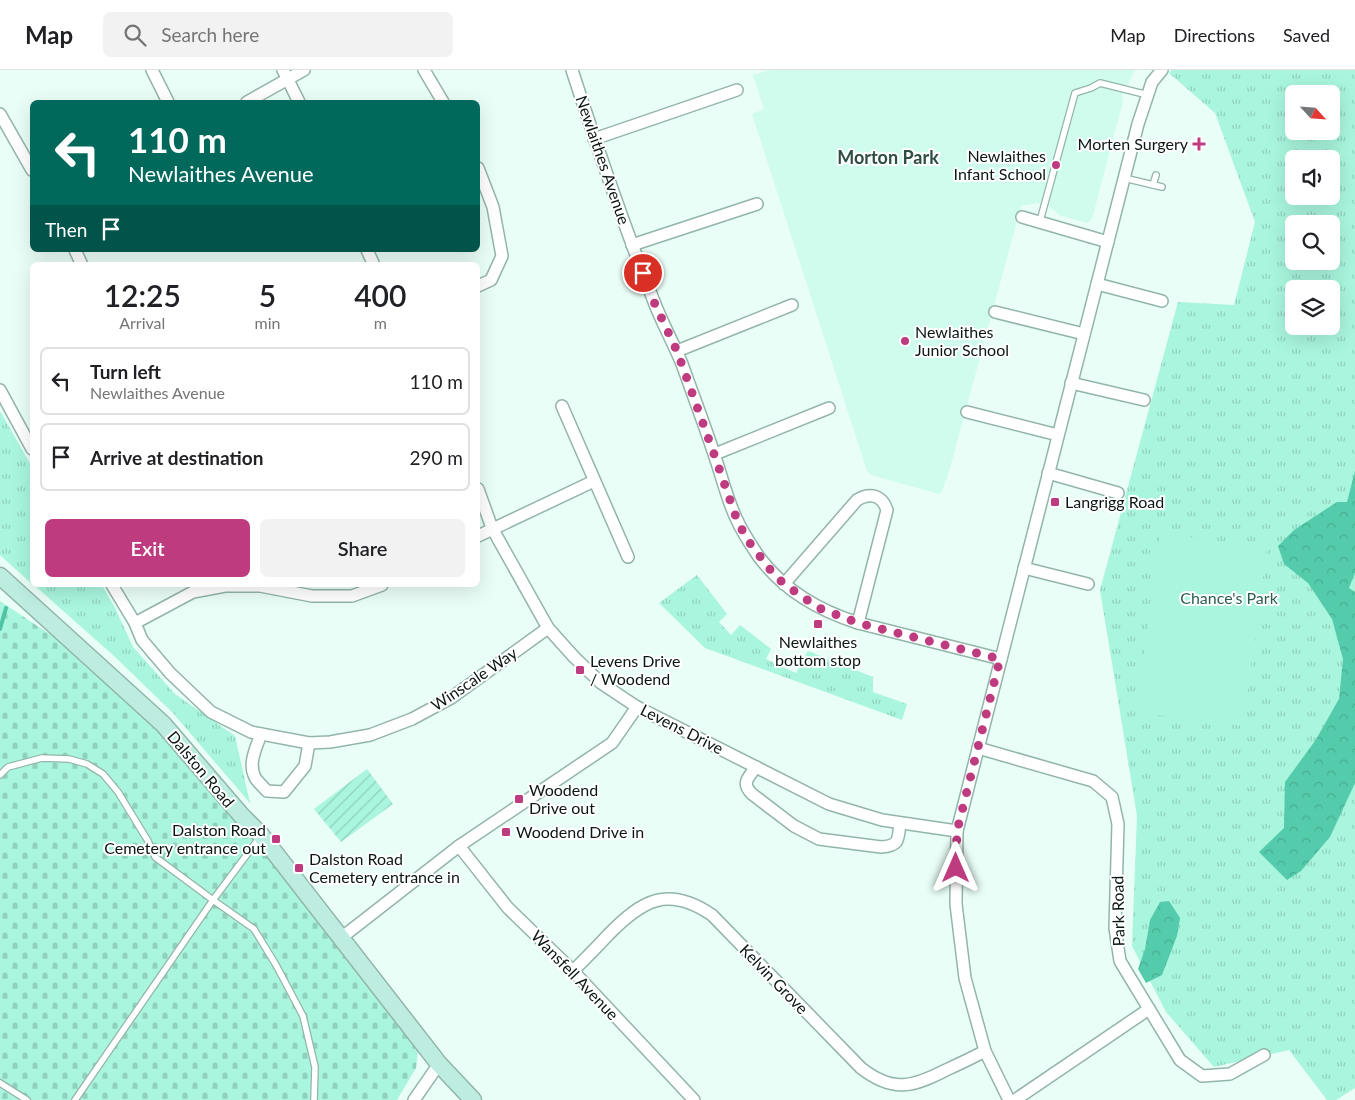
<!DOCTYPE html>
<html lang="en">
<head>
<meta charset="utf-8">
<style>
	:root { --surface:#fff; --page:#f2f2f2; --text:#202124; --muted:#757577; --line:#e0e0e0; --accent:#bf3b80 }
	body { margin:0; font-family:Lato,sans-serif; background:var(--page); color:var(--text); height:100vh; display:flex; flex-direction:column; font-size:19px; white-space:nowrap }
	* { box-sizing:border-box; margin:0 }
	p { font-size:16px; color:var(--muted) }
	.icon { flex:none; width:28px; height:28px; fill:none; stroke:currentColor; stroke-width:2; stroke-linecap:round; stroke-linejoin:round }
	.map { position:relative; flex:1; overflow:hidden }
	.side { position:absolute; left:30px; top:192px; width:450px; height:325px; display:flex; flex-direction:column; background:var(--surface); border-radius:8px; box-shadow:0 5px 20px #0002 }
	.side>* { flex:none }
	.top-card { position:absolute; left:30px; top:30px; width:450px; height:152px; border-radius:8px; box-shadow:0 5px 20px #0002; background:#00695c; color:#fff; overflow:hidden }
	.needle { width:32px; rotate:116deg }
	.buttons { position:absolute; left:1285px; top:15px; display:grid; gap:10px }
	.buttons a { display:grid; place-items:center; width:55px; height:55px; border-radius:8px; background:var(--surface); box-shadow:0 5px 20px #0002; font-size:25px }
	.pin { position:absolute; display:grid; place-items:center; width:42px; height:42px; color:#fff; margin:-21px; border:2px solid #fff; border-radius:50%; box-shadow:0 1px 5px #0007 }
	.me { position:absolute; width:55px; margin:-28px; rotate:0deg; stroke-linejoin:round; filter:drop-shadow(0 0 4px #0008) }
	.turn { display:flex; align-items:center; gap:18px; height:105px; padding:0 15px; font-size:22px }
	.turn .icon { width:65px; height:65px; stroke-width:2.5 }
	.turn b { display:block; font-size:35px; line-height:42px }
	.then { display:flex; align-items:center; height:48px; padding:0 15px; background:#0003; gap:10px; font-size:19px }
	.eta { display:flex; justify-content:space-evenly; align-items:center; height:85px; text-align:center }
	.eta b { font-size:30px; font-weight:600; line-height:35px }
	.primary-button { display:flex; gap:10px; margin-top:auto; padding:10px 15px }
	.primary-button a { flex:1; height:58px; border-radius:8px; background:var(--accent); color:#fff; font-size:20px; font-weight:600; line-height:58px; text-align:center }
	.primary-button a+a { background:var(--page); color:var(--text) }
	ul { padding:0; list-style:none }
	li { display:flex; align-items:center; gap:15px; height:68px; margin:0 10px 8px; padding:0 5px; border:2px solid var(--line); border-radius:8px }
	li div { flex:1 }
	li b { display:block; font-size:19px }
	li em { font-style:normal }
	header { display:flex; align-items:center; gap:30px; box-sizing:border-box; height:70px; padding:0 25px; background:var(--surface); border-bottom:1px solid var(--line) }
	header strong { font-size:24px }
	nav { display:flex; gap:28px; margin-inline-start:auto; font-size:18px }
	.search { width:350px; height:45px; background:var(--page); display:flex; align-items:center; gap:12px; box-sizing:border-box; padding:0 18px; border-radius:8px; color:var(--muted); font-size:19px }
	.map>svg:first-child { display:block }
</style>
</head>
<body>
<header>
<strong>Map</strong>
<div class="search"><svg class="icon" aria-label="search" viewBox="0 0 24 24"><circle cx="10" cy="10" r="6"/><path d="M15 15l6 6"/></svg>Search here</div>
<nav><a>Map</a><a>Directions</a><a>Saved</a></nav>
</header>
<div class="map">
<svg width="1355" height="1030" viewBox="0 0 1355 1030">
	<defs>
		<pattern id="grass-tufts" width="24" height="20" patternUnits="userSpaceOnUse" patternTransform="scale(1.25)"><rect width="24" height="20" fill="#a9f5dd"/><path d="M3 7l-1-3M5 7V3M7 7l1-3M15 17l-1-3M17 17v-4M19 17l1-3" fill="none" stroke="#90d1bd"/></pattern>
		<pattern id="forest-crowns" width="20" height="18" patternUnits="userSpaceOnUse" patternTransform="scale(1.25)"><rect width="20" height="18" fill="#54cbab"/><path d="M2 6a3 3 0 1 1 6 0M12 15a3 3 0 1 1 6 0" fill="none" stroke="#48ae92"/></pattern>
		<pattern id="cemetery-stones" width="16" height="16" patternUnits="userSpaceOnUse" patternTransform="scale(1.25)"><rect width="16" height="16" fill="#a9f5dd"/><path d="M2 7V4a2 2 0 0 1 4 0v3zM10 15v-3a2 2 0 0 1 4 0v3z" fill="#90d1bd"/></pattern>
		<pattern id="garden-furrows" width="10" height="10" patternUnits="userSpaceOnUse" patternTransform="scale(1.25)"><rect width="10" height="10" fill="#a9f5dd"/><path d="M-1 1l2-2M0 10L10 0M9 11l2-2" fill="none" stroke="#90d1bd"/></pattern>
	</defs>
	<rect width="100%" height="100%" fill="#e9fef7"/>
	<!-- built -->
	<polygon fill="#cffced" points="770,0 1135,0 1129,13 1125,17 1122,25 1123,31 1092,149 1087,153 1059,145 1048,135 1039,133 1021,136 947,409 945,412 942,422 939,424 871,405 867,401 752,44 764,39 753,5"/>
	<!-- grass -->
	<g fill="url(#grass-tufts)" fill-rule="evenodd">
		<path d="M 1172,0 L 1355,0 L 1355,1018 L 1336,1030 L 1327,1030 L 1289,980 L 1214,997 L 1166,942 L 1132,876 L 1137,746 L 1100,520 L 1178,232 L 1234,235 L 1255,152 L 1215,43 L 1169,3 ZM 1294,24 L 1331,24 L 1331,61 L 1294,61 ZM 1294,89 L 1331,89 L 1331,126 L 1294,126 ZM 1294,154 L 1331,154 L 1331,191 L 1294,191 ZM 1294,219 L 1331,219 L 1331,256 L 1294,256 Z"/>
		<polygon points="0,341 32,397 32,514 0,485"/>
		<polygon points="697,505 727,544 719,552 731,565 740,555 771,579 766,589 796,603 808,581 873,607 873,622 907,634 902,650 705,578 659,533"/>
		<polygon points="34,515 102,515 115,538 133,577 175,624 235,666 250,733 172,642 114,586"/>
	</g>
	<!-- forest -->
	<g fill="url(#forest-crowns)">
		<polygon points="1355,401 1355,503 1349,518 1355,522 1355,713 1330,767 1301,801 1287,810 1259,782 1284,758 1285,712 1315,671 1339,629 1343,589 1332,549 1308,513 1284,494 1278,476 1294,460 1337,432 1347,432"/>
		<polygon points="1169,831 1180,848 1177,866 1162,905 1146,913 1138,899 1145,879 1150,850 1160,832"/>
	</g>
	<!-- cemetery -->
	<polygon fill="url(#cemetery-stones)" points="0,531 105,601 281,792 418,980 416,998 397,1030 0,1030"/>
	<!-- garden -->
	<polygon fill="url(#garden-furrows)" points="367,699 393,734 341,772 314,739"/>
	<!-- pitch -->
	<polygon fill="#a9f5dd" points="1160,463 1267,478 1243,656 1136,642"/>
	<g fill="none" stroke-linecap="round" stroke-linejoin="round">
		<!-- stream -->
		<polyline stroke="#4dc5a5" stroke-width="4" points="0,559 6,538"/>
		<!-- lane casing -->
		<g stroke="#93b5a9" stroke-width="8">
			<g id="lane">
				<polyline points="1124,108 1162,117"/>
				<polyline points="1153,115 1156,105"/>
				<polyline points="1040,151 1075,23 1091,18 1100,13 1148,25"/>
				<polyline points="0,705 8,697 42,688 69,689 87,694 103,704 118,722 148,771 155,787 213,830 75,1030"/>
				<polyline points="260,767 213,830 254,859 276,895 303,946 315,997 314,1030"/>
				<polyline points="0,1013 27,1030"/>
			</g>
		</g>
		<!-- street casing -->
		<g stroke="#93b5a9" stroke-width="14">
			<g id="street">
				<polyline points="152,0 168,32"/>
				<polyline points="283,0 299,32"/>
				<polyline points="424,0 443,32"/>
				<path d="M 572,0 C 597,77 623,153 653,229 C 661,251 673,272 682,294 C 693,325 705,356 715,387 C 722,407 727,429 736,448 C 742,462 751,475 759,487 C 785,521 818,540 858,553 L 1001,589"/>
				<polyline points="247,32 304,0"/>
				<polyline points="0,44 32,100"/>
				<polyline points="594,69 737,20"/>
				<polyline points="478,98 493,137 502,186 491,210 478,216"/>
				<polyline points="1022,147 1108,172"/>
				<polyline points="632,175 757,134"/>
				<polyline points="75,180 82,195"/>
				<polyline points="367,180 374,195"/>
				<polyline points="1097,214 1162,231"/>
				<polyline points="995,242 1084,264"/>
				<polyline points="677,281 792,235"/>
				<polyline points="1071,313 1144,330"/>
				<polyline points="0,320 32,379"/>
				<polyline points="562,336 628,487"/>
				<polyline points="967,342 1058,365"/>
				<polyline points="715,384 829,338"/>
				<polyline points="1048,403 1118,423"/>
				<polyline points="478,419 492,458 548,558 574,587 601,613 637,637 829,734 882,750 957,761"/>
				<polyline points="478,466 594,411"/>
				<polyline points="1024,498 1088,514"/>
				<path d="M 784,514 L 857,430 C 870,422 882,425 887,440 L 858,553"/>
				<polyline points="112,515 135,553 142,570 170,603 211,642 251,662 309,673 330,672 370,665 412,649 451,628 548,558"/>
				<polyline points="135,553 193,522 225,516 260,516 312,526 352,526 382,515"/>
				<path d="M 261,664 C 256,678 247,695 256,709 C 259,713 263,717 267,721 L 284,722 L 305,696 L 309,673"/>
				<polyline points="978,678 1093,711 1112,727 1118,754 1115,858 1120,891 1180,990 1202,1006 1230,1004 1264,985"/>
				<path d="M 756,697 C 748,708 741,713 752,724 L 794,756 L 819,769 L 881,777 C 900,776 898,769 900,753"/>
				<polyline points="459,776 508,838 573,901 694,1030"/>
				<polyline points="341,868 459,776 612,673 637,637"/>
				<path d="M 573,901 C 585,889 597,877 608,865 C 642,830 668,815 712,845 L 861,998 C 893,1023 913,1017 946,1000 C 959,994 972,988 985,981"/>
				<polyline points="414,1030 439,994"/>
				<polyline points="1009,1030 985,981 965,908 956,834 957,761 1138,54 1152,12 1162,0"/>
				<polyline points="1015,1030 1149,939"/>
			</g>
		</g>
		<!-- secondary casing -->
		<g stroke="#93b5a9" stroke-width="19">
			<polyline id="secondary" points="0,506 163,654 241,745 261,765 439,994 473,1030"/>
		</g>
		<!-- lane -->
		<use href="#lane" stroke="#fff" stroke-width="5.5"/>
		<!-- street -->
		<use href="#street" stroke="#fff" stroke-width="11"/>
		<!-- secondary -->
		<use href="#secondary" stroke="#bdece1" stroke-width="16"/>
	</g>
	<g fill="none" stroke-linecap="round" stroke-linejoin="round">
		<!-- route -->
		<polyline stroke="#bf3b80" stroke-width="9" stroke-dasharray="0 16.2" points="643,203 654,232 677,281 714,384 736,447 746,468 772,502 784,514 819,538 858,553 1000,589 957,761 956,798"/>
	</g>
	<!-- markers -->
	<g fill="#bf3b80" stroke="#fff" stroke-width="2">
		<path d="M1196.5 66.5h5v5h5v5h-5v5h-5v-5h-5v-5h5z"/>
		<circle cx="1056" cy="95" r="5"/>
		<circle cx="905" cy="271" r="5"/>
		<rect x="1050" y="427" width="10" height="10" rx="2.5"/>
		<rect x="813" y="549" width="10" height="10" rx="2.5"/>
		<rect x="575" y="595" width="10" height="10" rx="2.5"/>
		<rect x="514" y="724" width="10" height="10" rx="2.5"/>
		<rect x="501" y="757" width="10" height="10" rx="2.5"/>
		<rect x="271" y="764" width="10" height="10" rx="2.5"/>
		<rect x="294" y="793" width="10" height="10" rx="2.5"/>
	</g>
	<g text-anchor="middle" stroke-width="4" stroke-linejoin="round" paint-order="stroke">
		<!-- poi labels -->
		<g font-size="16" fill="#0a1713" stroke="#fff" text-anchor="start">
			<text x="1188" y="80" text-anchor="end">Morten Surgery</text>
			<text x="1046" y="92" text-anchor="end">Newlaithes<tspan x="1046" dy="18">Infant School</tspan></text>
			<text x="915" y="268">Newlaithes<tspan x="915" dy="18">Junior School</tspan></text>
			<text x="1065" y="438">Langrigg Road</text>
			<text x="818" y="578" text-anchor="middle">Newlaithes<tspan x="818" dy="18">bottom stop</tspan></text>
			<text x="590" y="597">Levens Drive<tspan x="590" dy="18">/ Woodend</tspan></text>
			<text x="529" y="726">Woodend<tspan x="529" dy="18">Drive out</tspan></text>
			<text x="266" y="766" text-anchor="end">Dalston Road<tspan x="266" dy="18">Cemetery entrance out</tspan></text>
			<text x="516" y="768">Woodend Drive in</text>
			<text x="309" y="795">Dalston Road<tspan x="309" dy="18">Cemetery entrance in</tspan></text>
		</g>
		<!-- street labels -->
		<g font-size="16" fill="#0a1713" stroke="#fff">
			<text transform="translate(603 90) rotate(71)" y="6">Newlaithes Avenue</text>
			<text transform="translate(474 609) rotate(-34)" y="6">Winscale Way</text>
			<text transform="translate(682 659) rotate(27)" y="6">Levens Drive</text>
			<text transform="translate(201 699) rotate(50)" y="6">Dalston Road</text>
			<text transform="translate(1118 841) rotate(-91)" y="6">Park Road</text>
			<text transform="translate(575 905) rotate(46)" y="6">Wansfell Avenue</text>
			<text transform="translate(774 909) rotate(46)" y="6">Kelvin Grove</text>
		</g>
		<!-- park labels -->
		<g font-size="16" fill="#2d5e50" stroke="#fff">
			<text x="1229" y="534">Chance's Park</text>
		</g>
		<!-- neighbourhood labels -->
		<g font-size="18" font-weight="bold" fill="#2e4d44" stroke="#fff">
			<text x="888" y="94">Morton Park</text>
		</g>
	</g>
</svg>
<div class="buttons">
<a><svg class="needle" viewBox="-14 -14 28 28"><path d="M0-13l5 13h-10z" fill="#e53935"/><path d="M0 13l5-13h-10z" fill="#757577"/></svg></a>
<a><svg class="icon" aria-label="sound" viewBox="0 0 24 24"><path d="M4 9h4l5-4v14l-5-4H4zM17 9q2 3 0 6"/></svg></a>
<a><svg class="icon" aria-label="search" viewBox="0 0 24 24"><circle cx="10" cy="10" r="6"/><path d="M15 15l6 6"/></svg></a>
<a><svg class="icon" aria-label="layers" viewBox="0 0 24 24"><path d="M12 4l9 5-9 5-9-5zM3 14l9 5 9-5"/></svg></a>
</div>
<div class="pin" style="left:643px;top:203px;background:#d93025"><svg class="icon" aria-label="arrive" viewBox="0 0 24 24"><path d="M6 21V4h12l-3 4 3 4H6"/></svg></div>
<svg class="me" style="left:956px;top:798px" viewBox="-20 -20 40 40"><path d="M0-17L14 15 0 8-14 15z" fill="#bf3b80" stroke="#fff" stroke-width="4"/></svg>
<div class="top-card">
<div class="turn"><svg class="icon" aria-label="left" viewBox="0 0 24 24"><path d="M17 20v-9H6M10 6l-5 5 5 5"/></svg><div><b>110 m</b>Newlaithes Avenue</div></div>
<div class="then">Then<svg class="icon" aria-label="arrive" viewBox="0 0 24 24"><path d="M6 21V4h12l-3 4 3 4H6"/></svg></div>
</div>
<section class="side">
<div class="eta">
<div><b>12:25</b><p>Arrival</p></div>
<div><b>5</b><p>min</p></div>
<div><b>400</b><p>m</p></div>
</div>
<ul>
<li><svg class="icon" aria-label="left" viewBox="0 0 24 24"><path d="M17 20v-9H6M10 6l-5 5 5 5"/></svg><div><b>Turn left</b><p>Newlaithes Avenue</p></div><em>110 m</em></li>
<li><svg class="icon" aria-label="arrive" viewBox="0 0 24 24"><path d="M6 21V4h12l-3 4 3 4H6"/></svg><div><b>Arrive at destination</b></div><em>290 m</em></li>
</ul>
<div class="primary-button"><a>Exit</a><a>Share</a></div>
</section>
</div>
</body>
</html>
